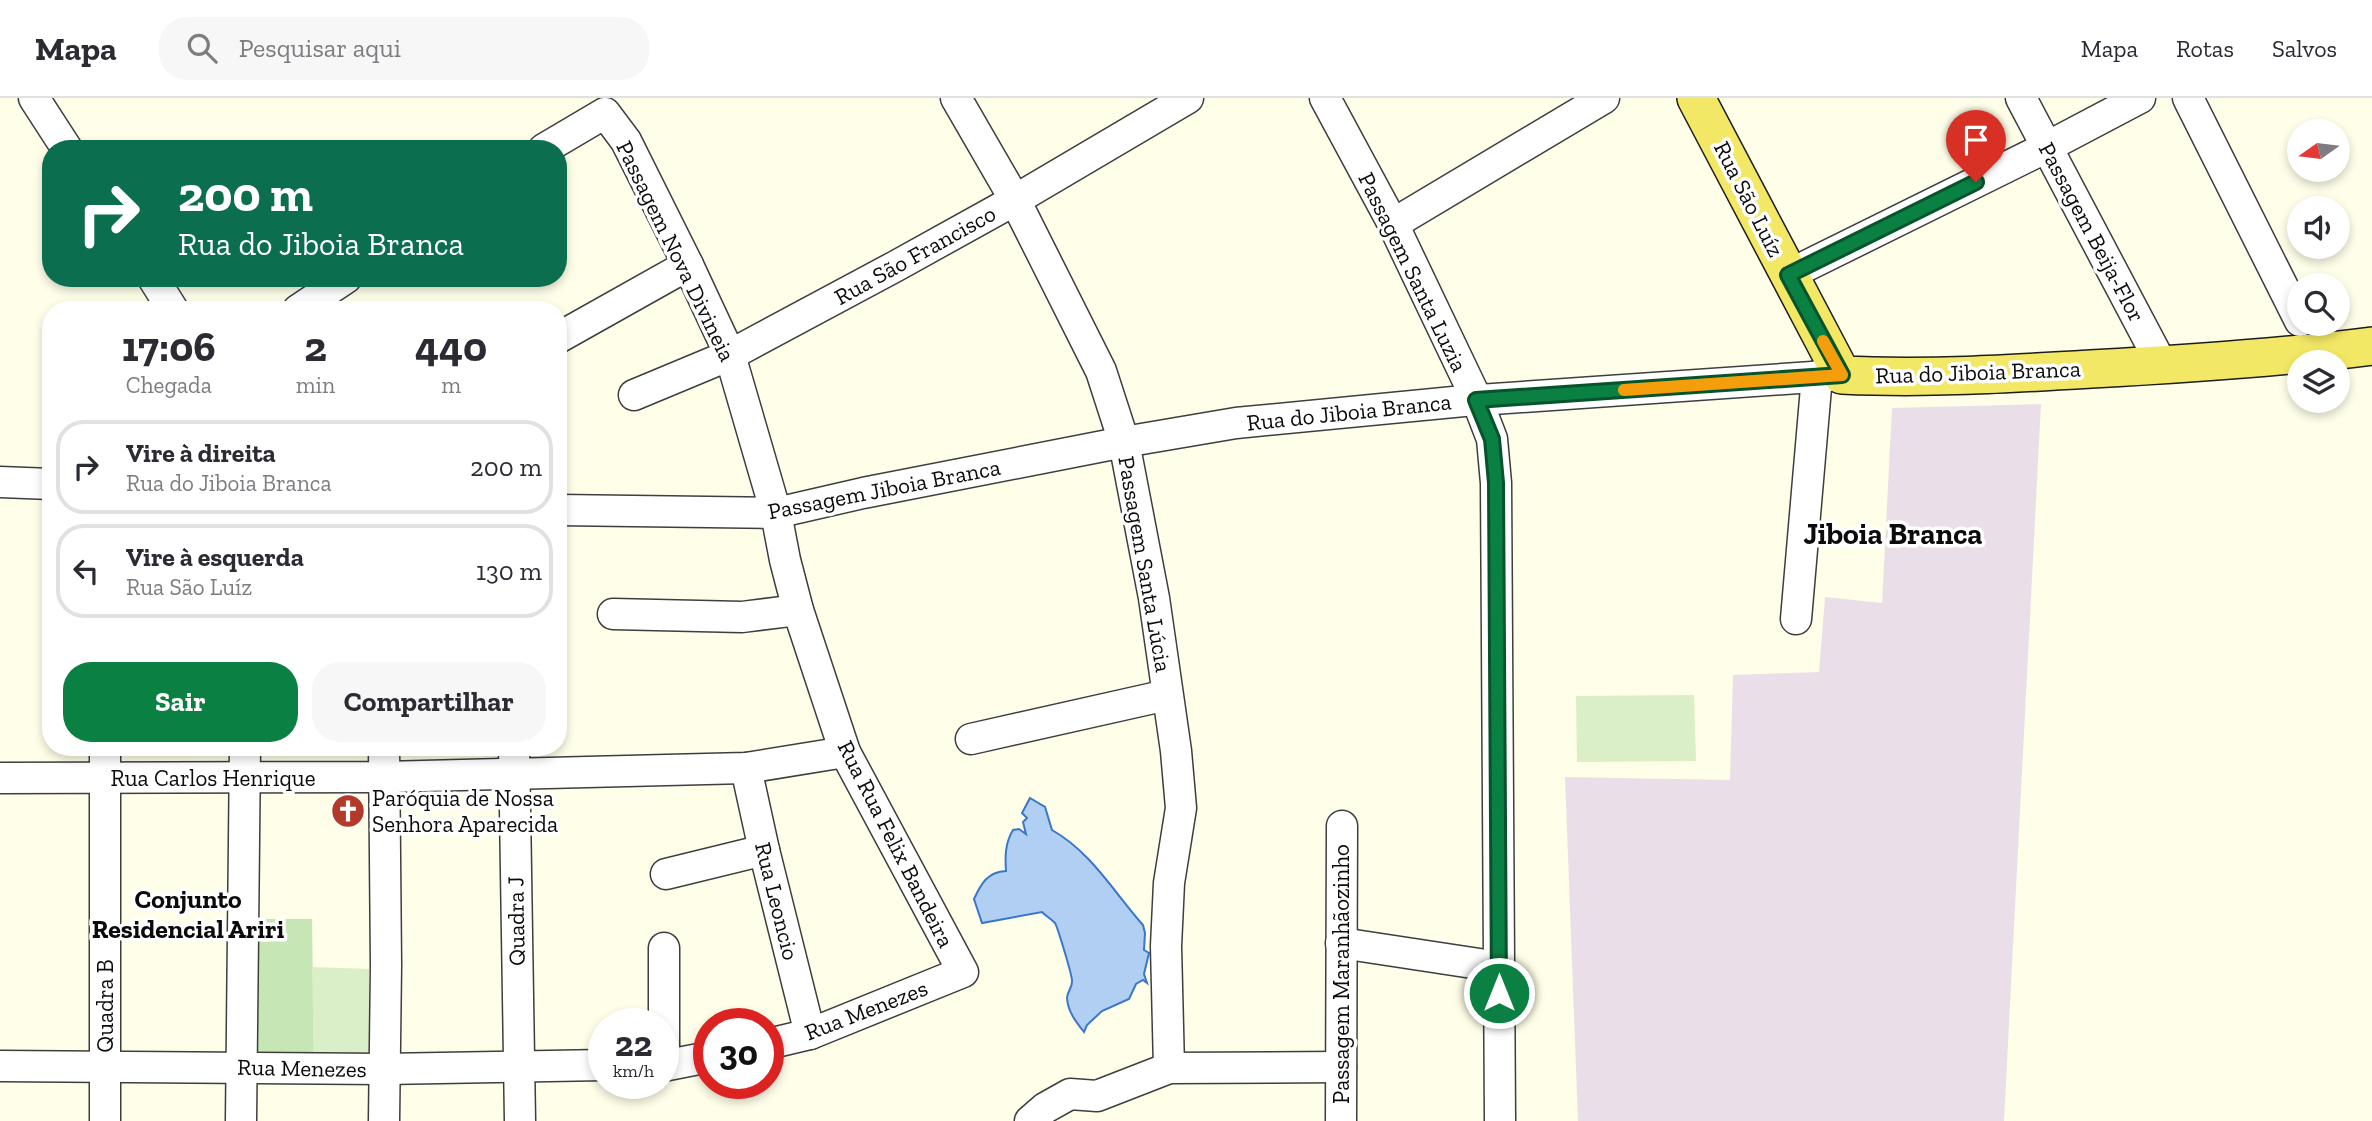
<!DOCTYPE html>
<html lang="pt">
<head>
<meta charset="utf-8">
<style>
	:root { --surface:#fff; --page:#f7f7f7; --text:#2b2b33; --muted:#7c7c81; --line:#e1e1e2; --accent:#0b8043 }
	body { margin:0; font-family:"Zilla Slab",serif; background:var(--page); color:var(--text); height:100vh; display:flex; flex-direction:column; font-size:26px; white-space:nowrap }
	* { box-sizing:border-box; margin:0 }
	p { font-size:23px; color:var(--muted) }
	.icon { flex:none; width:38px; height:38px; fill:none; stroke:currentColor; stroke-width:2; stroke-linecap:round; stroke-linejoin:round }
	.map { position:relative; flex:1; overflow:hidden }
	.side { position:absolute; left:42px; top:203px; width:525px; height:455px; display:flex; flex-direction:column; background:var(--surface); border-radius:28px; box-shadow:0 4px 10px #0003 }
	.side>* { flex:none }
	.top-card { position:absolute; left:42px; top:42px; width:525px; height:147px; border-radius:28px; box-shadow:0 4px 10px #0003; background:#0b6e4f; color:#fff; overflow:hidden }
	.needle { width:46px; rotate:256deg }
	.fabs { position:absolute; left:2287px; top:21px; display:grid; gap:14px }
	.fabs a { display:grid; place-items:center; width:63px; height:63px; border-radius:50%; background:var(--surface); box-shadow:0 4px 10px #0003; font-size:35px }
	.speed { position:absolute; left:588px; top:910px; display:flex; gap:14px; font-size:35px; font-weight:700; text-align:center }
	.speed>* { display:grid; place-content:center; width:91px; height:91px; border-radius:50%; background:var(--surface); box-shadow:0 4px 10px #0003; line-height:1 }
	.speed small { font-size:18px; font-weight:400 }
	.speed .limit { border:10px solid #d22; background:#fff; color:#111 }
	.pin { position:absolute; display:grid; place-items:center; width:60px; height:60px; color:#fff; margin:-72px -30px; border-radius:50% 50% 50% 0; rotate:-45deg; box-shadow:0 0 7px #0007 }
	.pin .icon { rotate:45deg }
	.me { position:absolute; width:77px; margin:-38px; rotate:0deg; stroke-linejoin:round; filter:drop-shadow(0 0 5px #0008) }
	.turn { display:flex; align-items:center; gap:24px; height:147px; padding:0 21px; font-size:32px }
	.turn .icon { width:91px; height:91px; stroke-width:2.5 }
	.turn b { display:block; font-size:49px; line-height:60px }
	.eta { display:flex; justify-content:space-evenly; align-items:center; height:119px; text-align:center }
	.eta b { font-size:42px; font-weight:700; line-height:49px }
	.cta { display:flex; gap:14px; margin-top:auto; padding:14px 21px }
	.cta a { flex:1; height:80px; border-radius:28px; background:var(--accent); color:#fff; font-size:28px; font-weight:700; line-height:80px; text-align:center }
	.cta a+a { background:var(--page); color:var(--text) }
	ul { padding:0; list-style:none }
	li { display:flex; align-items:center; gap:21px; height:94px; margin:0 14px 10px; padding:0 7px; border:4px solid var(--line); border-radius:28px }
	li div { flex:1 }
	li b { display:block; font-size:26px }
	li em { font-style:normal }
	header { display:flex; align-items:center; gap:42px; box-sizing:border-box; height:98px; padding:0 35px; background:var(--surface); border-bottom:2px solid var(--line) }
	header strong { font-size:33px }
	nav { display:flex; gap:38px; margin-inline-start:auto; font-size:24px }
	.search { width:490px; height:63px; background:var(--page); display:flex; align-items:center; gap:18px; box-sizing:border-box; padding:0 24px; border-radius:28px; color:var(--muted); font-size:26px }
	.map>svg:first-child { display:block }
</style>
</head>
<body>
<header>
<strong>Mapa</strong>
<div class="search"><svg class="icon" aria-label="search" viewBox="0 0 24 24"><circle cx="10" cy="10" r="6"/><path d="M15 15l6 6"/></svg>Pesquisar aqui</div>
<nav><a>Mapa</a><a>Rotas</a><a>Salvos</a></nav>
</header>
<div class="map">
<svg width="2372" height="1023" viewBox="0 0 2372 1023">
	<rect width="100%" height="100%" fill="#fefee9"/>
	<!-- industrial -->
	<polygon fill="#eadfe9" points="2041,306 2004,1023 1578,1023 1565,679 1730,682 1733,577 1819,574 1825,499 1882,505 1892,310"/>
	<!-- green -->
	<polygon fill="#c6e6b5" points="247,821 312,821 314,964 248,965"/>
	<!-- pitch -->
	<g fill="#daeec7">
		<polygon points="1694,597 1696,663 1577,664 1576,598"/>
		<polygon points="312,869 369,871 371,961 314,964"/>
	</g>
	<!-- water -->
	<path fill="#b0cff3" stroke="#3b77c7" stroke-width="2" d="M 1030,700 L 1045,709 L 1052,732 C 1091,754 1113,793 1143,827 L 1145,835 L 1144,852 L 1149,855 L 1144,876 L 1147,885 L 1143,882 L 1136,886 L 1129,901 L 1102,913 L 1087,927 L 1084,934 C 1076,924 1068,914 1067,900 C 1067,894 1072,890 1072,884 C 1073,879 1057,828 1055,825 C 1051,821 1046,818 1042,814 L 982,825 L 974,801 C 981,786 987,774 1006,773 C 1005,759 1005,745 1013,732 L 1019,731 L 1026,736 L 1023,724 L 1027,720 L 1022,715 Z"/>
	<g fill="none" stroke-linecap="round" stroke-linejoin="round">
		<!-- minor casing -->
		<g stroke="#3e3e3e" stroke-width="33">
			<g id="minor">
				<polyline points="34,0 67,51"/>
				<polyline points="956,0 1015,102 1101,273 1124,344 1154,500 1176,653 1181,710 1169,785 1166,848 1169,970"/>
				<polyline points="1325,0 1393,126 1477,302 1492,341 1496,385 1500,1023"/>
				<polyline points="2021,0 2162,267"/>
				<polyline points="2188,0 2300,223"/>
				<polyline points="544,51 605,15 626,43 688,167 730,257 776,415 785,462 798,512 845,654 963,874 810,936 768,946"/>
				<polyline points="1393,126 1604,0"/>
				<polyline points="1788,177 2047,49 2140,0"/>
				<polyline points="153,180 173,212"/>
				<polyline points="298,212 346,180"/>
				<polyline points="558,240 688,167"/>
				<polyline points="634,297 730,257 896,168 1015,102 1188,0"/>
				<polyline points="0,384 51,386"/>
				<polyline points="558,412 776,415 863,395 1124,344 1236,325 1464,303 1842,277"/>
				<polyline points="613,516 742,519 798,512"/>
				<polyline points="1796,521 1817,278"/>
				<polyline points="971,641 1167,597"/>
				<polyline points="384,649 386,868 384,1023"/>
				<polyline points="514,649 520,1023"/>
				<polyline points="746,670 764,752 810,936"/>
				<polyline points="0,680 384,679 746,670 845,654"/>
				<polyline points="666,776 764,752"/>
				<polyline points="1341,845 1499,869"/>
				<polyline points="664,850 664,968"/>
				<polyline points="0,968 384,971 604,967"/>
				<polyline points="663,968 709,959"/>
				<polyline points="105,1023 105,649"/>
				<polyline points="241,1023 245,649"/>
				<polyline points="1030,1023 1045,1010 1070,996 1097,998 1169,970 1341,969"/>
				<polyline points="1341,1023 1342,728"/>
			</g>
		</g>
		<!-- major casing -->
		<g stroke="#1c1c1c" stroke-width="40">
			<path id="major" d="M 1696,0 L 1842,277 C 1925,281 2008,276 2091,271 C 2185,266 2279,260 2372,248"/>
		</g>
		<!-- minor -->
		<use href="#minor" stroke="#fff" stroke-width="30"/>
		<!-- major -->
		<use href="#major" stroke="#f3e865" stroke-width="37"/>
	</g>
	<g fill="none" stroke-linecap="round" stroke-linejoin="round">
		<!-- route casing -->
		<g stroke="#07532c" stroke-width="18">
			<polyline id="route" points="1499,895 1496,385 1492,341 1476,302 1842,277 1788,177 1976,84"/>
		</g>
		<!-- route -->
		<use href="#route" stroke="#0b8043" stroke-width="12"/>
		<!-- slow -->
		<polyline stroke="#f59e0b" stroke-width="12" points="1624,292 1842,277 1823,243"/>
	</g>
	<!-- icons -->
	<defs>
		<g id="church-disc" transform="scale(1.75)"><circle r="9.5" fill="#b33a2a" stroke="#fff"/><path d="M-1.2-6h2.4v3.5h3.3v2.4h-3.3V6h-2.4V-.1h-3.3v-2.4h3.3Z" fill="#fff"/></g>
	</defs>
	<g fill-rule="evenodd">
		<use href="#church-disc" x="348" y="713"/>
	</g>
	<g text-anchor="middle" stroke-width="7" stroke-linejoin="round" paint-order="stroke">
		<!-- street labels -->
		<g font-size="23" fill="#0b0b0b" stroke="#fff">
			<text transform="translate(1749 101) rotate(63)" y="8">Rua São Luíz</text>
			<text transform="translate(2092 134) rotate(62)" y="8">Passagem Beija-Flor</text>
			<text transform="translate(676 153) rotate(64)" y="8">Passagem Nova Divineia</text>
			<text transform="translate(915 157) rotate(-29)" y="8">Rua São Francisco</text>
			<text transform="translate(1413 174) rotate(64)" y="8">Passagem Santa Luzia</text>
			<text transform="translate(1978 274) rotate(-2)" y="8">Rua do Jiboia Branca</text>
			<text transform="translate(1349 314) rotate(-6)" y="8">Rua do Jiboia Branca</text>
			<text transform="translate(884 391) rotate(-11)" y="8">Passagem Jiboia Branca</text>
			<text transform="translate(1145 466) rotate(80)" y="8">Passagem Santa Lúcia</text>
			<text x="213" y="688">Rua Carlos Henrique</text>
			<text transform="translate(896 746) rotate(63)" y="8">Rua Rua Felix Bandeira</text>
			<text transform="translate(777 803) rotate(76)" y="8">Rua Leoncio</text>
			<text transform="translate(516 823) rotate(-91)" y="8">Quadra J</text>
			<text transform="translate(1341 876) rotate(-90)" y="8">Passagem Maranhãozinho</text>
			<text transform="translate(105 908) rotate(-90)" y="8">Quadra B</text>
			<text transform="translate(866 912) rotate(-21)" y="8">Rua Menezes</text>
			<text transform="translate(302 970) rotate(1)" y="8">Rua Menezes</text>
		</g>
		<!-- poi labels -->
		<g font-size="23" fill="#0b0b0b" stroke="#fff" text-anchor="start">
			<text x="372" y="708">Paróquia de Nossa<tspan x="372" dy="26">Senhora Aparecida</tspan></text>
		</g>
		<!-- quarter labels -->
		<g font-size="26" font-weight="bold" fill="#0b0b0b" stroke="#fff">
			<text x="188" y="810">Conjunto<tspan x="188" dy="30">Residencial Ariri</tspan></text>
		</g>
		<!-- district labels -->
		<g font-size="30" font-weight="bold" fill="#0b0b0b" stroke="#fff">
			<text x="1893" y="446">Jiboia Branca</text>
		</g>
	</g>
</svg>
<div class="fabs">
<a><svg class="needle" viewBox="-14 -14 28 28"><path d="M0-13l5 13h-10z" fill="#e53935"/><path d="M0 13l5-13h-10z" fill="#7c7c81"/></svg></a>
<a><svg class="icon" aria-label="sound" viewBox="0 0 24 24"><path d="M4 9h4l5-4v14l-5-4H4zM17 9q2 3 0 6"/></svg></a>
<a><svg class="icon" aria-label="search" viewBox="0 0 24 24"><circle cx="10" cy="10" r="6"/><path d="M15 15l6 6"/></svg></a>
<a><svg class="icon" aria-label="layers" viewBox="0 0 24 24"><path d="M12 4l9 5-9 5-9-5zM3 14l9 5 9-5"/></svg></a>
</div>
<div class="speed"><div>22<small>km/h</small></div><div class="limit">30</div></div>
<div class="pin" style="left:1976px;top:84px;background:#d93025"><svg class="icon" aria-label="arrive" viewBox="0 0 24 24"><path d="M6 21V4h12l-3 4 3 4H6"/></svg></div>
<svg class="me" style="left:1499px;top:895px" viewBox="-20 -20 40 40"><circle r="17" fill="#0b8043" stroke="#fff" stroke-width="3"/><path d="M0-11L8 9 0 5-8 9z" fill="#fff"/></svg>
<div class="top-card">
<div class="turn"><svg class="icon" aria-label="right" viewBox="0 0 24 24"><path d="M7 20v-9h11M14 6l5 5-5 5"/></svg><div><b>200 m</b>Rua do Jiboia Branca</div></div>
</div>
<section class="side">
<div class="eta">
<div><b>17:06</b><p>Chegada</p></div>
<div><b>2</b><p>min</p></div>
<div><b>440</b><p>m</p></div>
</div>
<ul>
<li><svg class="icon" aria-label="right" viewBox="0 0 24 24"><path d="M7 20v-9h11M14 6l5 5-5 5"/></svg><div><b>Vire à direita</b><p>Rua do Jiboia Branca</p></div><em>200 m</em></li>
<li><svg class="icon" aria-label="left" viewBox="0 0 24 24"><path d="M17 20v-9H6M10 6l-5 5 5 5"/></svg><div><b>Vire à esquerda</b><p>Rua São Luíz</p></div><em>130 m</em></li>
</ul>
<div class="cta"><a>Sair</a><a>Compartilhar</a></div>
</section>
</div>
</body>
</html>
